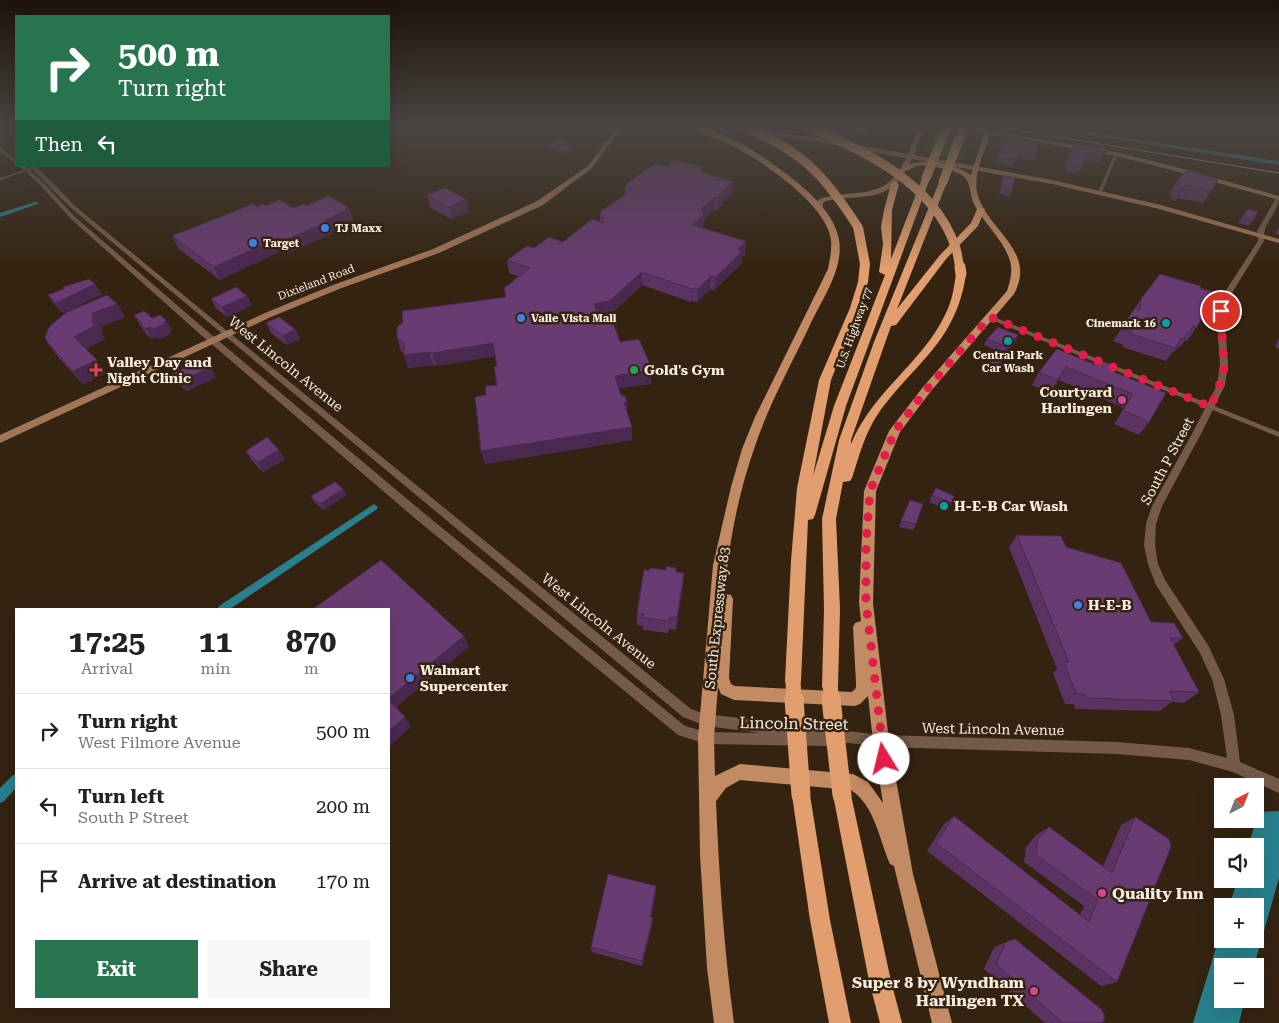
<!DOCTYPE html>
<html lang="en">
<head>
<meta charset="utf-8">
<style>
	:root { --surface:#fff; --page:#f6f6f6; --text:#222; --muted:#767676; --line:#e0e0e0; --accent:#27744e }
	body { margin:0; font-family:"Roboto Serif",serif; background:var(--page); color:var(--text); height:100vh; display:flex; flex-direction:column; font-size:19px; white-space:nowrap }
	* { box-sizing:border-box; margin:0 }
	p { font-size:16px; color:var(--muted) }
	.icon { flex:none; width:28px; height:28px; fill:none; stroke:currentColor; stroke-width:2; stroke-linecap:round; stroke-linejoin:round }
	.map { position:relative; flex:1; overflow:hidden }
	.details { position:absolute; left:15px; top:608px; width:375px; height:400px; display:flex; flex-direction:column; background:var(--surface); border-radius:0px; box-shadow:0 5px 20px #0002 }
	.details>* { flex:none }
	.banner { position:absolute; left:15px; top:15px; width:375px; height:152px; border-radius:0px; box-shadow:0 5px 20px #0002; background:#27744e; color:#fff; overflow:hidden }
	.needle { width:32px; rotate:42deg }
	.fabs { position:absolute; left:1214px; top:778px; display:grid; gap:10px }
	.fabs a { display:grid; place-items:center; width:50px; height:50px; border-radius:0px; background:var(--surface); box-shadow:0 5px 20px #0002; font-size:25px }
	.pin { position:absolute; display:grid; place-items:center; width:42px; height:42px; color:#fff; margin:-21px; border:2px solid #fff; border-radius:50%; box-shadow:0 1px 5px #0007 }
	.me { position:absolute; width:55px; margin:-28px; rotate:351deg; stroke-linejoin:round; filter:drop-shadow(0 0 4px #0008) }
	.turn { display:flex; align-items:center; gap:18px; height:105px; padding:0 20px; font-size:22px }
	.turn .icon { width:65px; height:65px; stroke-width:2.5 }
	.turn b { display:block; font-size:35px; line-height:42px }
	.then { display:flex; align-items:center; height:48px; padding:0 20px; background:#0003; gap:10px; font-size:19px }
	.eta { display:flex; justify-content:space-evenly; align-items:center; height:85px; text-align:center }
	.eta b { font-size:30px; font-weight:700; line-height:35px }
	.button { display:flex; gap:10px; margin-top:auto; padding:10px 20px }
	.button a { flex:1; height:58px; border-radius:0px; background:var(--accent); color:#fff; font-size:20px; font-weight:700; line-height:58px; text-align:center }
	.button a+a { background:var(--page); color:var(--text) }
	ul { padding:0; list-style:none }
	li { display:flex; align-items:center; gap:15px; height:75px; padding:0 20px; border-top:1px solid var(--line) }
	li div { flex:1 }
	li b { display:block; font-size:19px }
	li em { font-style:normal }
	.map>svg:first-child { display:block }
</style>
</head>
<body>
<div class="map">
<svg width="1279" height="1023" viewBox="0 0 1279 1023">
	<rect width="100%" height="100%" fill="#342310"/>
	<!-- green -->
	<polygon fill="#294d1c" points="942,129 973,136 965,140 969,144 963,146 966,151 962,154 967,158 958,159 925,152 924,151 930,148 929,144 935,141 932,138 936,135 933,132 934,130"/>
	<!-- water -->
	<polygon fill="#28808d" points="1279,811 1279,878 1254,966 1222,966 1222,999 1245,999 1239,1023 1193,1023 1222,928 1222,939 1255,939 1255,906 1229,906 1238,879 1255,879 1255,846 1248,846 1259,812"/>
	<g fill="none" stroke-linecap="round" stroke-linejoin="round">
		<!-- canal -->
		<g fill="#28808d" fill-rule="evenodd">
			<polygon points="1038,126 1048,126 1279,161 1279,165 1040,127"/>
			<polygon points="35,202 40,203 0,217 0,213"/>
			<polygon points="374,504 378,507 377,509 230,609 217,609 219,606"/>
			<polygon points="16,774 16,788 4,801 0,803 0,788 12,776"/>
		</g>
		<!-- minor -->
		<g fill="#755a47" fill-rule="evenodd">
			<polygon points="1116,153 1118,154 1102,192 1098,193 1098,192 1114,154"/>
			<polygon points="33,167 37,168 0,180 0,178"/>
			<polygon points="989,315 1279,432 1279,437 987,318 987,316"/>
		</g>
		<!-- tertiary -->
		<g fill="#755a47" fill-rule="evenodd">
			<polygon points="0,147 16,159 16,164 0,152"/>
			<path d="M 19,166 L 26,166 L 44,183 L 75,217 L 207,331 L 425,514 L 685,726 L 706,732 L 761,733 L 706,726 L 683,717 L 71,208 L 29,166 L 36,166 L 75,206 L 220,325 L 691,709 L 706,714 L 881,735 L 1117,742 L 1189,748 L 1227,758 L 1221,715 L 1212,679 L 1200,653 L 1156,585 L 1148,564 L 1144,545 L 1146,524 L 1152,506 L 1193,432 L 1217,385 L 1220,364 L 1217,322 L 1219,301 L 1258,241 L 1257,231 L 1276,198 L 1279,196 C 1279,214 1262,222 1264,241 L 1227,301 L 1225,322 L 1228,364 L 1225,385 L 1202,432 L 1162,506 L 1156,524 L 1155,545 L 1158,564 L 1165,580 L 1208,645 L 1224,679 L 1234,715 L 1240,762 L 1279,779 L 1279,793 L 1233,772 L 1189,760 L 1117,754 L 881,747 L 833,741 L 832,744 L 827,746 L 706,744 L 678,735 L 417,520 L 201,335 L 71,219 L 40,185 Z"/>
		</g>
		<!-- secondary -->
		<g fill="#a17657" fill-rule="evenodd">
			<polygon points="620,126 626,126 614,138 592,168 543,205 439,253 339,289 271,317 0,443 0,435 265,313 333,285 433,249 537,201 588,166 610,136"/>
			<path d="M 700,126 L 717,126 L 819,138 L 908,154 L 919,126 L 925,126 L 914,155 L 1052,180 L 1161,205 L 1279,239 L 1279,243 L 1159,209 L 1052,184 L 912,159 C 891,205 868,193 826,201 L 823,203 L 822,209 L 819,209 L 815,207 L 815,202 L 822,198 C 862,188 885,202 906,158 L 819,142 Z"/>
			<polygon points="989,126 995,126 992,131 1116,152 1172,166 1279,196 1279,200 1168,169 1116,156 986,133"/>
		</g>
		<!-- primary -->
		<path fill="#c38b63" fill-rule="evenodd" d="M 688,126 C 717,126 750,148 773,164 C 796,180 835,210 839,240 C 844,269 822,299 810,325 C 791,365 768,406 754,449 C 738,495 728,546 725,594 L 731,595 L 733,599 L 729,678 L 731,684 L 735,686 L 852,692 L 856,688 L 856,683 L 853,627 L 855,623 L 861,621 L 859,603 L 864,491 L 889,431 L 923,387 L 1007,291 C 1010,281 1013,272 1010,261 C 1004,240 985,225 975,206 C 969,195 972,182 962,175 C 953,170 926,164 916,166 C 912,168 907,171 902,172 L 898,170 C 916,156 953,162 971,175 L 984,133 L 945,126 L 960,126 L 991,132 C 986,149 973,173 977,192 C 985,229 1038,250 1014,294 L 931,391 L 900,432 L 876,491 L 873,603 L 889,741 L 913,874 L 952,1023 L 932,1023 L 894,866 L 890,864 C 879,839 875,806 851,790 L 740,780 L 726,788 L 716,801 C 719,875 724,949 734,1023 L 714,1023 L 707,968 L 700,854 L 698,738 L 713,565 L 731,487 L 742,449 L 755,417 L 828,269 C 830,258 833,246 830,235 C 822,202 762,161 733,146 C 721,139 696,133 688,126 ZM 718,687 L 721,694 L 734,700 L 855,706 L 860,704 L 868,696 L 873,741 L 883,803 L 868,782 L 853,774 L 740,764 L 715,776 L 714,738 Z"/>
		<!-- motorway -->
		<g fill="#e29e6e" fill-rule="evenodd">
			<polygon points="923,176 930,178 846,406 815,515 813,519 808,520 801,681 799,686 793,689 787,686 785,681 791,561 797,488 819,380 850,308 858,282 860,264 853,227 858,224 863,227 870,264 868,282 860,308 831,380 813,476 834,406 885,275 879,272 883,244 881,227 884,210 891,184 895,181 899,184 892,210 891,259"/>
			<path d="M 940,180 L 947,182 L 897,309 L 940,255 L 971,223 L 978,207 L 985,209 L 978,226 L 946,259 L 896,325 L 891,326 L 851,440 L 851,444 C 873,391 922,363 945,315 C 952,302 954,288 956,274 L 961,271 L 964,272 L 966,274 C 956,343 914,363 878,414 C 865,433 859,456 852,478 L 850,481 L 843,482 L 836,519 L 840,609 L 838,686 L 836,691 L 830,694 L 824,691 L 822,686 L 824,609 L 822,519 L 839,440 L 874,342 Z"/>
			<polygon points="801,786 808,788 810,795 830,920 851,1023 829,1023 810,920 792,795 794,788"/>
			<polygon points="842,786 849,788 851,795 891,981 902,1023 880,1023 869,981 833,795 835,788"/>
		</g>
		<!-- rail -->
		<polyline stroke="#bfb2a4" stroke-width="1" points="989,126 1279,173"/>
		<!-- motorway-bridge-far3 -->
		<g stroke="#e29e6e" stroke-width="9">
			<path d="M 743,126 C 803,152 823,173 858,227"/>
			<path d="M 806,126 C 863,150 933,182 955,246 C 958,253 958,261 960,268"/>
			<polyline points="926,178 947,126"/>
			<polyline points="943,182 964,126"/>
		</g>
		<!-- motorway-bridge-far2 -->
		<polyline stroke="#e29e6e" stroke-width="11" points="960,267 961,274"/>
		<!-- motorway-bridge-far1 -->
		<g stroke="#e29e6e" stroke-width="15">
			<polyline points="793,681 794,700"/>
			<polyline points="830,686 832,700"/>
		</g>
		<!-- motorway-bridge -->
		<g stroke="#e29e6e" stroke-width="19">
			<polyline points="794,699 801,795"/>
			<polyline points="831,699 842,795"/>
		</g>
	</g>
	<!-- wall -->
	<g fill="#5a3363">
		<polygon points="850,126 870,126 867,136 855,134 849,129"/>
		<polygon points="1004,135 1036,154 1034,161 1017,158 1013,167 996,164 1001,142"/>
		<polygon points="569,143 570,152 564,154 548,147 548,144"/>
		<polygon points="1107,149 1100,163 1086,160 1078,174 1065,172 1068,166 1064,165 1067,157"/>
		<polygon points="667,167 704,173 733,182 732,194 723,201 723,205 717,210 714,210 704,219 703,227 702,228 745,254 742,257 741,264 714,290 710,289 697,302 692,301 691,302 642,285 610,315 598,316 620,342 651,370 651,384 619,388 627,413 632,440 485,464 481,451 486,395 497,385 497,366 495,356 436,366 433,365 408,368 404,353 401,351 397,338 505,297 519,277 509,273 507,260 534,248 563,242 600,222 600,212 625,195 625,185"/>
		<polygon points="1004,176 1012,190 1010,196 999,194"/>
		<polygon points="1218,180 1203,203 1178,198 1175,201 1170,198 1172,195 1169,194 1176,182"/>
		<polygon points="427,195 469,211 452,219 430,208"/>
		<polygon points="265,206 293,208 306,206 349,208 353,220 351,221 351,223 331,232 332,234 288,253 283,250 220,280 179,249 172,236 257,207"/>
		<polygon points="1248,209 1258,212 1249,226 1238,223"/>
		<polygon points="1279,227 1279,235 1275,233"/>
		<polygon points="1200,288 1206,300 1205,307 1196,328 1187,341 1185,340 1180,347 1178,347 1174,352 1173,351 1166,361 1122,347 1124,345 1113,341 1141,299"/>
		<polygon points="102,294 63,313 55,305 48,295"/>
		<polygon points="211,299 252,305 227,317 216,308"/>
		<polygon points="117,304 125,317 102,326 102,334 105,339 86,349 106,373 83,384 58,357 48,343"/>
		<polygon points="134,315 152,318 172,329 169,335 159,339 157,337 152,339 146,334"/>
		<polygon points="266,323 295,329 300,339 287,345 271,333"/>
		<polygon points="1018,335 1015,342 1004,354 984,345 987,339"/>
		<polygon points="1279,338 1279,349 1275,347"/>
		<polygon points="1057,349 1166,393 1149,422 1139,435 1114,424 1124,408 1059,380 1049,393 1032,385 1039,372"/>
		<polygon points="1004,360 996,369 986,365 988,361"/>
		<polygon points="172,374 216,377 187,391 179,384"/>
		<polygon points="246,451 285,459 263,472 252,461"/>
		<polygon points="936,488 954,496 948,510 929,502"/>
		<polygon points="343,489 346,495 324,510 314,502 311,496"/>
		<polygon points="907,507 916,524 913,530 899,527"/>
		<polygon points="1017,535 1066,547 1151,622 1183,638 1174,645 1199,692 1184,703 1171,702 1160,711 1075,709 1074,704 1065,704 1053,673 1057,669 1009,547"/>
		<polygon points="676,572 684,573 676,630 669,629 668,633 643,630 643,626 637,625 637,613"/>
		<polygon points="954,816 1080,915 1084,906 1024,862 1026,847 1036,835 1049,827 1103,866 1121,825 1135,817 1117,982 1101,986 927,851 944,824"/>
		<polygon points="656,893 651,917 652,924 642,966 592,952 591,947"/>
		<polygon points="1006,942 1103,1023 1045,1023 984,969 994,947"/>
	</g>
	<!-- shaded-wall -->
	<g fill="#4a2950">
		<polygon points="570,149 570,152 564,154 564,151"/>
		<polygon points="733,182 732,194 723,201 723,205 717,210 718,198 721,192"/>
		<polygon points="1186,185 1178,198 1175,201 1182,189"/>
		<polygon points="715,197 714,210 704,219 703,227 692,237 692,225 701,209"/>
		<polygon points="466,199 469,211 452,219 449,207"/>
		<polygon points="349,208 353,220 351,221 351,223 331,232 332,234 288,253 283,241"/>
		<polygon points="278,238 283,250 220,280 214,267"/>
		<polygon points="746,241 745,254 742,257 741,264 714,290 716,277 738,249"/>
		<polygon points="642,272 642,285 610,315 594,317 594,304"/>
		<polygon points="711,276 710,289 697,302 698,289"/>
		<polygon points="95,284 102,294 63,313 56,303"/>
		<polygon points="693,288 692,301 691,302 692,289"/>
		<polygon points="247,296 252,305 227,317 222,307"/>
		<polygon points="117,304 125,317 102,326 102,334 105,339 84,350 74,337 93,313"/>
		<polygon points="166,320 172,329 169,335 159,339 153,329"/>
		<polygon points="150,327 157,337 152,339 146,329"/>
		<polygon points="295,329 300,339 287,345 283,336"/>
		<polygon points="1018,335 1015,342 1004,354 1007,347"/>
		<polygon points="493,343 496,356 436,366 433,353"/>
		<polygon points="429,352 433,365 408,368 404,355"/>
		<polygon points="1005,357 1004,360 996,369 997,365"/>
		<polygon points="97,360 106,373 83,384 73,371"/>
		<polygon points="211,367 216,377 187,391 181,381"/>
		<polygon points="1066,367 1059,380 1049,393 1057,380"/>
		<polygon points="651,370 651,384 615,389 615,376"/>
		<polygon points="627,401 627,414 624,403"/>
		<polygon points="632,427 632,440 485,464 481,451"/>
		<polygon points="279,450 285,459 263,472 258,462"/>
		<polygon points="343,489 346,495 324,510 320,504"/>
		<polygon points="684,573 683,586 676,630 677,618"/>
		<polygon points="464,636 469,647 394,709 389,701 389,698"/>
		<polygon points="405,717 411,727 389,747 389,731"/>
		<polygon points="656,886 656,893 650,923 650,917"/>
		<polygon points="653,918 652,924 642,966 642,961"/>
	</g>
	<!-- building -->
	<g fill="#693b73" stroke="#4a2950">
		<polygon points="1004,135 1039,143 1036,154 1020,151 1016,160 998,157"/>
		<polygon points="559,139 569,143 570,149 564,151 548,144"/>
		<polygon points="1076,143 1107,149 1104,155 1090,152 1082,166 1069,164 1072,158 1067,157"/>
		<polygon points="676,160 704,168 699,171 733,182 721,192 724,193 718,198 715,197 701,209 704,215 692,225 746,241 738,249 742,251 716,277 711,276 698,289 693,288 692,289 642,272 609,301 594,304 598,316 613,322 620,342 639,339 649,362 651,370 615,376 621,395 625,396 627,401 624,403 632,427 481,451 475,397 486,395 485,386 497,385 494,367 497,366 493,343 433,353 429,352 404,355 404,343 397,338 397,327 403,322 402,311 506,297 504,288 530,268 507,260 527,246 534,248 549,237 563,242 592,219 604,223 600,212 633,189 625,187 627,185 625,185 651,166 656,164 667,167"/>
		<polygon points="1190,170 1218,180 1211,191 1186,185 1182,189 1178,185 1180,183 1176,182 1185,172"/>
		<polygon points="1004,176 1015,178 1012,190 1001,187"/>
		<polygon points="445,188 466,199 449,207 427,195"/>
		<polygon points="329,196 349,208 345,209 347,210 325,220 327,222 283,241 278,238 214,267 172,236 253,204 257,207 263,204 265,206 280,200 293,208 304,204 306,206"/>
		<polygon points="1248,209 1258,212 1253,220 1243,216"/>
		<polygon points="1160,274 1201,286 1200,288 1211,291 1206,300 1208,301 1205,307 1208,308 1196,328 1193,326 1189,334 1187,333 1184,339 1181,338 1175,348 1131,334 1132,332 1121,328 1135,308 1140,310 1141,299"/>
		<polygon points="89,279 95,284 56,303 48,295 64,289 63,287"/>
		<polygon points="236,287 247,296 222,307 211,299"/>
		<polygon points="107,295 117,304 93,313 92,322 96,325 74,337 97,360 73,371 48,343 45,338 48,329 52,324 67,312"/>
		<polygon points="144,311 152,318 160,315 166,320 163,325 153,329 150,327 146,329 139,324 142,323 134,315"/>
		<polygon points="279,317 295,329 283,336 266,323"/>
		<polygon points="998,327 1018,335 1007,347 987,339"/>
		<polygon points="1057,349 1098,366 1102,361 1118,367 1114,372 1166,393 1149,422 1123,410 1133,394 1066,367 1057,380 1039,372"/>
		<polygon points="996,353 1005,357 997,365 988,361"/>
		<polygon points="202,360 211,367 181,381 172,374"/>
		<polygon points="267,437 279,450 258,462 246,451"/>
		<polygon points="335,482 343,489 320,504 311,496"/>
		<polygon points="936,488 954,496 951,503 932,495"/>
		<polygon points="910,500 923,504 916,524 901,521"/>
		<polygon points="1017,535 1061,536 1066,547 1121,563 1151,622 1174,623 1183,638 1170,638 1199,692 1169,691 1174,701 1087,698 1085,694 1076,693 1064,662 1069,662"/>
		<polygon points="381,560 464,636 389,698 389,609 313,609"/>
		<polygon points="666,566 676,568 676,572 684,573 677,618 670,617 669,621 643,618 644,614 637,613 644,570 650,570 650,568 666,570"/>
		<polygon points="389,700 405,717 389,731"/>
		<polygon points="954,816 1089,922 1098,900 1036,855 1038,839 1049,827 1112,873 1135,817 1169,839 1171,847 1117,982 936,843"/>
		<polygon points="608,874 656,886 650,917 653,918 642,961 591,947"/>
		<polygon points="1015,939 1101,1009 1105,1016 1103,1023 1063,1023 996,964 1006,942"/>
	</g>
	<!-- sky -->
	<linearGradient id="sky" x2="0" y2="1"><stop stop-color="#1d1309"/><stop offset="0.47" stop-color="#4a4542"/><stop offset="1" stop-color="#4a4542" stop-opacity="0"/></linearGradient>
	<rect width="1279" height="269" fill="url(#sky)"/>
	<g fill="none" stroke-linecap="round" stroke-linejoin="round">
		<!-- route -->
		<polyline stroke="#e11d48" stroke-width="9" stroke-dasharray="0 16.2" points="884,759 866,602 866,543 870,491 895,431 927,389 990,317 1211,407 1224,373 1221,311"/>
	</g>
	<!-- markers -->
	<g fill="#3f7fe0" stroke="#342310" stroke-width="2">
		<circle cx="325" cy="228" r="5"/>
		<circle cx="253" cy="243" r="5"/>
		<circle cx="521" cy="318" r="5"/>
		<circle cx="1078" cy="605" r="5"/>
		<circle cx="410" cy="678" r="5"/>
	</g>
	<g fill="#0f9aa8" stroke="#342310" stroke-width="2">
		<circle cx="1166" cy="323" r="5"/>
		<circle cx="1008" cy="341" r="5"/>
		<circle cx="944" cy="506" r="5"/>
	</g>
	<path fill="#e0444e" stroke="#342310" stroke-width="2" d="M93.5 362.5h5v5h5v5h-5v5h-5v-5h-5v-5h5z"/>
	<circle fill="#2e9e5b" stroke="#342310" stroke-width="2" cx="634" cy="370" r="5"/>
	<g fill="#d1479c" stroke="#342310" stroke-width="2">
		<circle cx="1122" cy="400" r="5"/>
		<circle cx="1102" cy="893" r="5"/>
		<circle cx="1034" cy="991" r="5"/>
	</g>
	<g text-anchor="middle" stroke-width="5" stroke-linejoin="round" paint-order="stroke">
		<!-- far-poi labels -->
		<g font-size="11" font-weight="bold" fill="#f8ede1" stroke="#342310" text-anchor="start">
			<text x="335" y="232">TJ Maxx</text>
			<text x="263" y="247">Target</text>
			<text x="531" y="322">Valle Vista Mall</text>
			<text x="1156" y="327" text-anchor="end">Cinemark 16</text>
			<text x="1008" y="359" text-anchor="middle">Central Park<tspan x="1008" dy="13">Car Wash</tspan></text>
		</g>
		<!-- far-street labels -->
		<g font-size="11" fill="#f8ede1" stroke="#342310">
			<text transform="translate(316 282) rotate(-21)" y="4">Dixieland Road</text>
			<text transform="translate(854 328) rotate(-70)" y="4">U.S. Highway 77</text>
		</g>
		<!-- poi labels -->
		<g font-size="14" font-weight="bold" fill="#f8ede1" stroke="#342310" text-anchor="start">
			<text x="107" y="367">Valley Day and<tspan x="107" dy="16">Night Clinic</tspan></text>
			<text x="644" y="375">Gold's Gym</text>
			<text x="1112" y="397" text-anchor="end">Courtyard<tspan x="1112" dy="16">Harlingen</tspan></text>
			<text x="954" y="511">H-E-B Car Wash</text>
			<text x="1088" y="610">H-E-B</text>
			<text x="420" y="675">Walmart<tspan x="420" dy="16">Supercenter</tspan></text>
		</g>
		<!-- street labels -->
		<g font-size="14" fill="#f8ede1" stroke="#342310">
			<text transform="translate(286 364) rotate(39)" y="5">West Lincoln Avenue</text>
			<text transform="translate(1167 461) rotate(-62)" y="5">South P Street</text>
			<text transform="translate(717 618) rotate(-84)" y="5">South Expressway 83</text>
			<text transform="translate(599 621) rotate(39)" y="5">West Lincoln Avenue</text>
			<text transform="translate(993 729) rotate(1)" y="5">West Lincoln Avenue</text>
		</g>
		<!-- near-street labels -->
		<g font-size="16" fill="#f8ede1" stroke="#342310">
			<text transform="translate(794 723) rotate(1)" y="6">Lincoln Street</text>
		</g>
		<!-- near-poi labels -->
		<g font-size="16" font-weight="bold" fill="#f8ede1" stroke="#342310" text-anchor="start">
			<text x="1112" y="899">Quality Inn</text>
			<text x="1024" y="988" text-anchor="end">Super 8 by Wyndham<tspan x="1024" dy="18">Harlingen TX</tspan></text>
		</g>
	</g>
</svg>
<div class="fabs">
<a><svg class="needle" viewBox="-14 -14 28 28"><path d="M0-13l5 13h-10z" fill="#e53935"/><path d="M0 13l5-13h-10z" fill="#767676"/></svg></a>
<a><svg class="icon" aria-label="sound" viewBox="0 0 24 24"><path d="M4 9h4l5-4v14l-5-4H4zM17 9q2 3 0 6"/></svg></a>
<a>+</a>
<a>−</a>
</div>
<div class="pin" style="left:1221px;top:311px;background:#d93025"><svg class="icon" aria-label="arrive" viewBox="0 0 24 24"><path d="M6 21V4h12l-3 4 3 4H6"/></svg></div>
<svg class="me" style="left:884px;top:759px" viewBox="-20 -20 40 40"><circle r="19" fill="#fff"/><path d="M0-13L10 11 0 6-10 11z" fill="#e11d48"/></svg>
<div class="banner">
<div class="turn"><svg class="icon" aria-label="right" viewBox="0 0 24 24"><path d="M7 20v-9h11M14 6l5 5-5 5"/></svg><div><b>500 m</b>Turn right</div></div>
<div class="then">Then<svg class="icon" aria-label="left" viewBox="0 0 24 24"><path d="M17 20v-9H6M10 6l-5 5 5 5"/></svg></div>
</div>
<section class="details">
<div class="eta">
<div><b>17:25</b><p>Arrival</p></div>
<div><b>11</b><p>min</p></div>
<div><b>870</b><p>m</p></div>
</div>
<ul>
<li><svg class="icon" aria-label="right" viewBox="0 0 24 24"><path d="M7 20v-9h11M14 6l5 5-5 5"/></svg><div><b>Turn right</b><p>West Filmore Avenue</p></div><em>500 m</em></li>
<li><svg class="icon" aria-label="left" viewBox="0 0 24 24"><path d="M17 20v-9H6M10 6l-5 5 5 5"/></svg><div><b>Turn left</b><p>South P Street</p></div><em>200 m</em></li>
<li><svg class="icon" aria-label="arrive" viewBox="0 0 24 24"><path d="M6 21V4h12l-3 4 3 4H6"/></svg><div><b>Arrive at destination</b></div><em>170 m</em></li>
</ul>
<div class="button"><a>Exit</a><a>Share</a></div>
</section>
</div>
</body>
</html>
